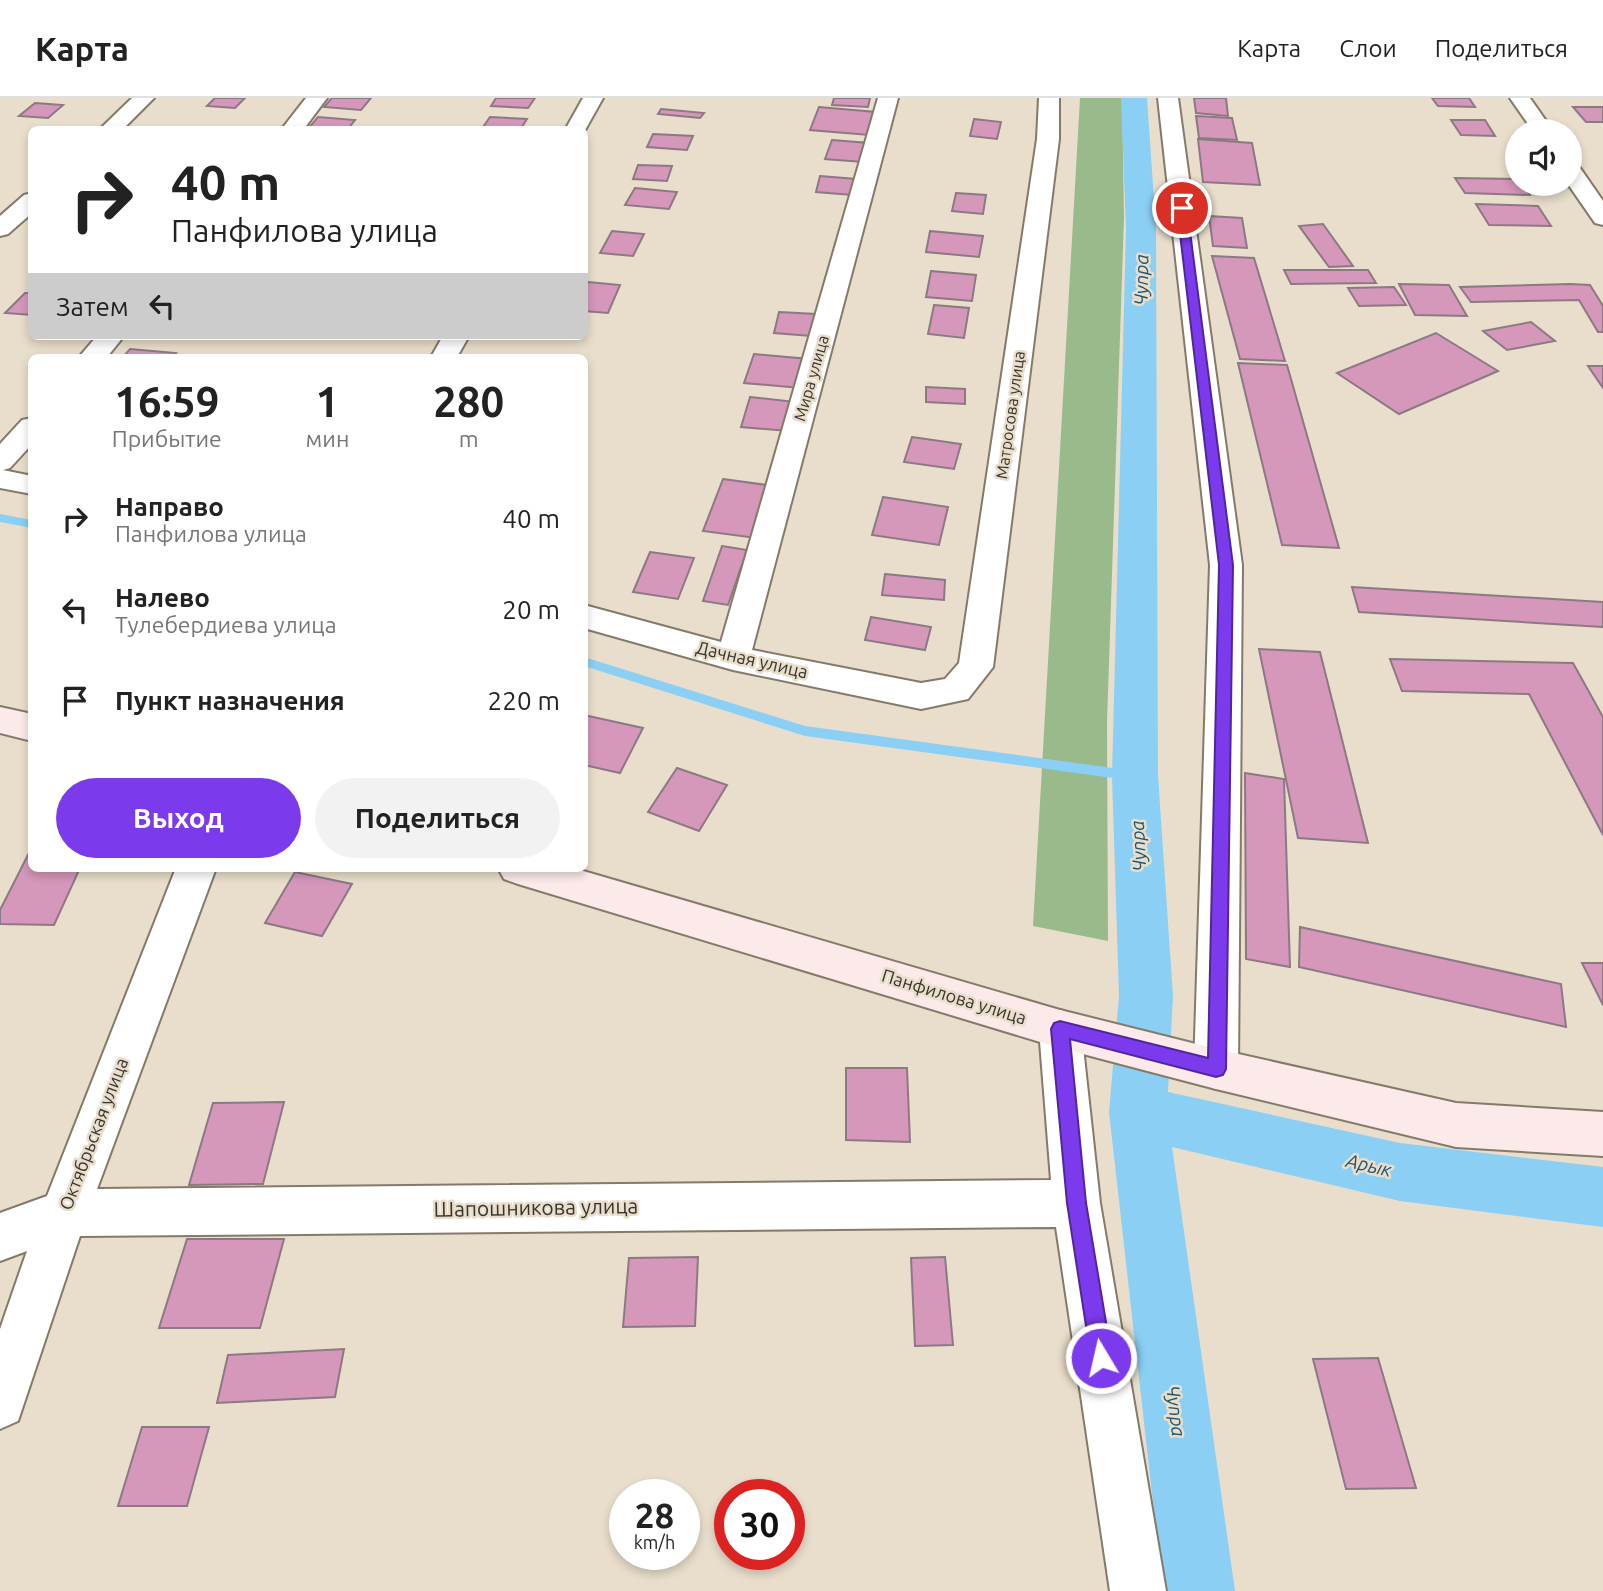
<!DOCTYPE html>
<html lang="ru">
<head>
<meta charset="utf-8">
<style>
	:root { --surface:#fff; --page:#f2f2f2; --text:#222; --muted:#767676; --line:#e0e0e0; --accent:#7c3aed }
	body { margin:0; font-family:Ubuntu,sans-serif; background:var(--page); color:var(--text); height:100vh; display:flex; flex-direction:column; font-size:26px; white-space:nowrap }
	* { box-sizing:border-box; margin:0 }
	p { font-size:23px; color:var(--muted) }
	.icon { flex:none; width:38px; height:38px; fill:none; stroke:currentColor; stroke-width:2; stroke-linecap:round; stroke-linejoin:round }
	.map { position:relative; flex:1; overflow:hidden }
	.sheet { position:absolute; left:28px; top:256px; width:560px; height:518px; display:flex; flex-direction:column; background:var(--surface); border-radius:10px; box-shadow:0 4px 10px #0003 }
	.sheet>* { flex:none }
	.hud { position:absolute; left:28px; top:28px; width:560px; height:214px; border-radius:10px; box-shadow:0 4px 10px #0003; background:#fff; color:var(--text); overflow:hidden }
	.tools { position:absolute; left:1505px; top:21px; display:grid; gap:14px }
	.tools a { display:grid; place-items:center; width:77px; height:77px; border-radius:50%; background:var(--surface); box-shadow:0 4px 10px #0003; font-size:35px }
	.speed { position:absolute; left:609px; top:1381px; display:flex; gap:14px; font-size:35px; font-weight:700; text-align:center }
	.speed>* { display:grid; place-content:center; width:91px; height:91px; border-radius:50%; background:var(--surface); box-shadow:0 4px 10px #0003; line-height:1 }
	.speed small { font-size:18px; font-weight:400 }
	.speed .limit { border:10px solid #d22; background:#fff; color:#111 }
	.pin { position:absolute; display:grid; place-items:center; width:60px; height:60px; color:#fff; margin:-30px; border:4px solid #fff; border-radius:50%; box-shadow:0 2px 7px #0007 }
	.me { position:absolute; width:77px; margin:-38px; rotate:351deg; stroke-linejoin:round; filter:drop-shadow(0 0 5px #0008) }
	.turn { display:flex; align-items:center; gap:24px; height:147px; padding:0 28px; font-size:32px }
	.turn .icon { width:91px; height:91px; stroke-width:2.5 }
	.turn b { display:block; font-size:49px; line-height:60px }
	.then { display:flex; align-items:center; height:66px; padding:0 28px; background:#0003; gap:14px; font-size:26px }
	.eta { display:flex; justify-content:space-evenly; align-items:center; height:119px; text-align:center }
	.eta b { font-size:42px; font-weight:700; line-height:49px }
	.cta { display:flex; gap:14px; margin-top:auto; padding:14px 28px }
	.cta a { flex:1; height:80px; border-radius:42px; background:var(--accent); color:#fff; font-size:28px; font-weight:700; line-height:80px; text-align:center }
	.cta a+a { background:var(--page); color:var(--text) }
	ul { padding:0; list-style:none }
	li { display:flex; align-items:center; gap:21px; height:91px; padding:0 28px }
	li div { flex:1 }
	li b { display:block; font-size:26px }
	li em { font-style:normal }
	header { display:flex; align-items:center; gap:42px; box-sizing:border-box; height:98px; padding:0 35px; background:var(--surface); border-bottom:2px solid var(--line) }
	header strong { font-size:33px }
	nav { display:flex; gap:38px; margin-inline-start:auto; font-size:24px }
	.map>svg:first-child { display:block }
</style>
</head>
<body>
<header>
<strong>Карта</strong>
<nav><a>Карта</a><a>Слои</a><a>Поделиться</a></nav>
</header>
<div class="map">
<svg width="1603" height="1493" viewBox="0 0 1603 1493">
	<rect width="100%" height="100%" fill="#e9decb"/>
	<!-- green -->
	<polygon fill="#99ba8b" points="1080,0 1122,0 1124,119 1107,624 1108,843 1033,828"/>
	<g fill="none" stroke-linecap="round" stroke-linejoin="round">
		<!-- stream -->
		<g fill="#8bcff5" fill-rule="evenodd">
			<polygon points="0,416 32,422 32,430 0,424"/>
			<polygon points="584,559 805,628 1135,673 1142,678 1135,683 805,638 584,568"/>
		</g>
		<!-- canal -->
		<polygon fill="#8bcff5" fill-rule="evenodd" points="1121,0 1147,0 1156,131 1158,678 1173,898 1168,994 1400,1045 1603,1069 1603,1129 1400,1103 1172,1049 1235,1493 1163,1493 1109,1014 1119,898 1112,678 1126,131"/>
	</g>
	<!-- building -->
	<g fill="#d597ba" stroke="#8c7983" stroke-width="2">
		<polygon points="215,0 245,0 235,10 207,8"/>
		<polygon points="332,0 371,0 361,12 324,9"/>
		<polygon points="496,0 535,0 528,10 491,8"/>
		<polygon points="834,0 870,0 868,9 832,7"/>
		<polygon points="1194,0 1226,0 1228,18 1196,15"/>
		<polygon points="1432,0 1469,0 1475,9 1438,8"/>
		<polygon points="35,5 63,7 48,20 19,18"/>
		<polygon points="819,9 876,14 869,37 810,32"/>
		<polygon points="1573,9 1603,9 1603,24 1586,24"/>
		<polygon points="661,11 704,15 700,20 658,16"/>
		<polygon points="1196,18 1232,20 1237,42 1199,40"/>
		<polygon points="318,19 355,22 347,32 307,32"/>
		<polygon points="490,19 527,21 520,32 481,32"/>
		<polygon points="974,21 1001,24 997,41 970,38"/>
		<polygon points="1451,22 1485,22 1495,38 1461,37"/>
		<polygon points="653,36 693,38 687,52 647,49"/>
		<polygon points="1198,41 1252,45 1260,87 1203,84"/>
		<polygon points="832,42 869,45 863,64 825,61"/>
		<polygon points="638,67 672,68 667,83 633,81"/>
		<polygon points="820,78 856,81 852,97 816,94"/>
		<polygon points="1455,80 1517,81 1517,86 1523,86 1530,97 1465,95"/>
		<polygon points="635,90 677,94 669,111 625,107"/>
		<polygon points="956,95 986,97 983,116 952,113"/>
		<polygon points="1476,106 1538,108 1551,128 1489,127"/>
		<polygon points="1209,118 1242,120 1247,150 1213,148"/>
		<polygon points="1323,126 1353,168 1329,169 1299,128"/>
		<polygon points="612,133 644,136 633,158 600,155"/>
		<polygon points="930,133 983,138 979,159 926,154"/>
		<polygon points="1212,158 1254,160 1285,263 1240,261"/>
		<polygon points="1284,172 1368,172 1376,185 1291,186"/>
		<polygon points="931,173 976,177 972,203 926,199"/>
		<polygon points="588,184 620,187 608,215 584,213 584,192"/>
		<polygon points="1399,186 1449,187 1467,218 1415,217"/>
		<polygon points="1570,186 1590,187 1603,208 1603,234 1598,234 1579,202 1471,204 1460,189"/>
		<polygon points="1394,189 1406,207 1359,208 1348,190"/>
		<polygon points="25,195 32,195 32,217 5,215"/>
		<polygon points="934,207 969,210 964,240 928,236"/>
		<polygon points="779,214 816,216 811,238 774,235"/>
		<polygon points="1531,224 1555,243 1507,252 1483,233"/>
		<polygon points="1436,235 1498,273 1399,316 1337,275"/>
		<polygon points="130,251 176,255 173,259 123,259"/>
		<polygon points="754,256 809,261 800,290 744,285"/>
		<polygon points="1238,265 1287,267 1339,450 1282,447"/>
		<polygon points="1588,268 1603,268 1603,290"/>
		<polygon points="926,289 965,291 965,306 926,304"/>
		<polygon points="750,299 796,304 788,333 741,329"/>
		<polygon points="912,339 961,346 954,371 904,364"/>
		<polygon points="723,381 774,388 756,440 703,433"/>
		<polygon points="883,399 948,409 939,447 872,437"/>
		<polygon points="722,448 747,452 728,507 703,503"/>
		<polygon points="650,454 694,460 678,501 633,494"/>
		<polygon points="885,476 945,482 944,502 882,497"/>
		<polygon points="1352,489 1603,504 1603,529 1359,514"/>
		<polygon points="871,519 931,529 925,552 865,542"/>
		<polygon points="1259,551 1320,554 1368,745 1298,740"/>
		<polygon points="1390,561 1573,565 1603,619 1603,737 1529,596 1402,593"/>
		<polygon points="584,617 643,630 620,675 584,667"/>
		<polygon points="677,670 727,687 699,733 648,714"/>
		<polygon points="1245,675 1284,681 1290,869 1246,861"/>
		<polygon points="32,749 32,770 80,770 54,827 0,826 0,812"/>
		<polygon points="295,774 352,786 322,838 265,825"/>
		<polygon points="1300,829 1561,886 1566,929 1299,869"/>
		<polygon points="1582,865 1603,865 1603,907"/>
		<polygon points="846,970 907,970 910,1044 846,1042"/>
		<polygon points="284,1004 263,1086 189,1087 213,1005"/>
		<polygon points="187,1141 284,1141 260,1230 159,1230"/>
		<polygon points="698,1159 695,1228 623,1229 629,1160"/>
		<polygon points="945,1159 953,1247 915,1248 911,1160"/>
		<polygon points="344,1251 335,1299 217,1305 228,1257"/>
		<polygon points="1378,1260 1416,1390 1346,1391 1313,1261"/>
		<polygon points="142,1329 209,1329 187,1408 118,1408"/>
	</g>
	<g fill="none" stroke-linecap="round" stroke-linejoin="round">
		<!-- street casing -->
		<g stroke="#847a69" stroke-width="4">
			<g id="street">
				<polygon points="132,0 154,0 122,32 99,32"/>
				<polygon points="306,0 327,0 303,32 281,32"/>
				<polygon points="583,0 603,0 584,34 565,32"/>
				<polygon points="878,0 898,0 752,552 921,585 945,581 959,565 1037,41 1039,0 1059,0 1059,41 993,569 968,601 921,611 733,572 584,530 584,507 721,544"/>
				<polygon points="1158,0 1178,0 1242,467 1238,971 1232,985 1216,991 1200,985 1194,971 1210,467"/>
				<polygon points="1510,0 1530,0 1553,33 1533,33"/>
				<polygon points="1570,65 1578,67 1603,103 1603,127 1595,125 1568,86"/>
				<polygon points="32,95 32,115 8,136 0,138 0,118 24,97"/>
				<polygon points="97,238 124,238 107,259 79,259"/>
				<polygon points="443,238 469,238 457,259 431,259"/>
				<polygon points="32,320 32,346 10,370 3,372 32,378 32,396 0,390 0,346 22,322"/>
				<polygon points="176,770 216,770 97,1091 1051,1082 1039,931 1045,917 1060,912 1075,917 1081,931 1100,1105 1166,1493 1110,1493 1056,1129 80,1138 18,1323 0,1331 0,1231 27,1153 0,1163 0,1115 47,1098"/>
			</g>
		</g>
		<!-- secondary casing -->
		<g stroke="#847a69" stroke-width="4">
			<g id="secondary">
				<polygon points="0,609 32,616 32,643 0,635"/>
				<polygon points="498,770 573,770 1060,912 1216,951 1456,1005 1603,1014 1603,1058 1456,1049 1216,991 1060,950 518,786 504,781"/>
			</g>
		</g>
		<!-- street -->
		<use href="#street" fill="#fff" fill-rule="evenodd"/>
		<!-- secondary -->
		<use href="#secondary" fill="#fbeae9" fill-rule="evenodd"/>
	</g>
	<!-- route -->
	<polygon fill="#7c3aed" stroke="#51269a" stroke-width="2" points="1182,107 1187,110 1233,467 1226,971 1223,977 1216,979 1070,941 1086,1105 1112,1260 1109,1267 1101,1271 1094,1267 1091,1260 1067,1105 1051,931 1054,925 1060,923 1208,960 1219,467 1177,110"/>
	<g text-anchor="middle" stroke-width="5" stroke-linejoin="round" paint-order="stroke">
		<!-- far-street labels -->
		<g font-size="16" fill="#38342d" stroke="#e9decb">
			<text transform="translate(811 280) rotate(-74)" y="6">Мира улица</text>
			<text transform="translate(1010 317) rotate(-82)" y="6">Матросова улица</text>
		</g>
		<!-- street labels -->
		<g font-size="18" fill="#38342d" stroke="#e9decb">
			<text transform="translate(752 562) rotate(13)" y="6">Дачная улица</text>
			<text transform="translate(954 899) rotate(17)" y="6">Панфилова улица</text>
			<text transform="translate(94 1036) rotate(-69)" y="6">Октябрьская улица</text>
		</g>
		<!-- water labels -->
		<g font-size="19" font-style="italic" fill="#1f536d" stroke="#e9decb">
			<text transform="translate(1141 182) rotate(-89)" y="7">Чупра</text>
			<text transform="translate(1138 748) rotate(-93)" y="7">Чупра</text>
			<text transform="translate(1369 1067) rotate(13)" y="7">Арык</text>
			<text transform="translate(1176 1313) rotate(83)" y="7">Чупра</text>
		</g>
		<!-- near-street labels -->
		<g font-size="21" fill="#38342d" stroke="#e9decb">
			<text transform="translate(536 1110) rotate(-1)" y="7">Шапошникова улица</text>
		</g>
	</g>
</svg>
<div class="tools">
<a><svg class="icon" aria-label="sound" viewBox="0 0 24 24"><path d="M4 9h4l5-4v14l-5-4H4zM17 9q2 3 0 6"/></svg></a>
</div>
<div class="speed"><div>28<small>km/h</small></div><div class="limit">30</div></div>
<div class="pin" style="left:1182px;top:110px;background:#d93025"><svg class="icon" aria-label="arrive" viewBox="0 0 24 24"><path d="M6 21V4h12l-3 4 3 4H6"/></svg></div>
<svg class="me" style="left:1101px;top:1260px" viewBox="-20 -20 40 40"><circle r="17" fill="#7c3aed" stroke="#fff" stroke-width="3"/><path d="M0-11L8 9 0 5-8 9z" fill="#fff"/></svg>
<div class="hud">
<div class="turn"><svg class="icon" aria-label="right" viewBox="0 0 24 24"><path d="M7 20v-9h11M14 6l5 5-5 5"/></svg><div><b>40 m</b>Панфилова улица</div></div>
<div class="then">Затем<svg class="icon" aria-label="left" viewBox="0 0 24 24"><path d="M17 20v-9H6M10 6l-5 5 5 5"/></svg></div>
</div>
<section class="sheet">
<div class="eta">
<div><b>16:59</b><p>Прибытие</p></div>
<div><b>1</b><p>мин</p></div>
<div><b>280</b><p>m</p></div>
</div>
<ul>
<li><svg class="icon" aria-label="right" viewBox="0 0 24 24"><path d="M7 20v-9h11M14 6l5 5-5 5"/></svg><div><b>Направо</b><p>Панфилова улица</p></div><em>40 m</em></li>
<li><svg class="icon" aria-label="left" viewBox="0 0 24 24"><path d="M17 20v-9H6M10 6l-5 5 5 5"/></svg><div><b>Налево</b><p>Тулебердиева улица</p></div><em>20 m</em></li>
<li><svg class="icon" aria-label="arrive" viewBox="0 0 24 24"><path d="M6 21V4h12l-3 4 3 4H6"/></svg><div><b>Пункт назначения</b></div><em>220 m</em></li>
</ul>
<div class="cta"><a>Выход</a><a>Поделиться</a></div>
</section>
</div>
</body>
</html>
